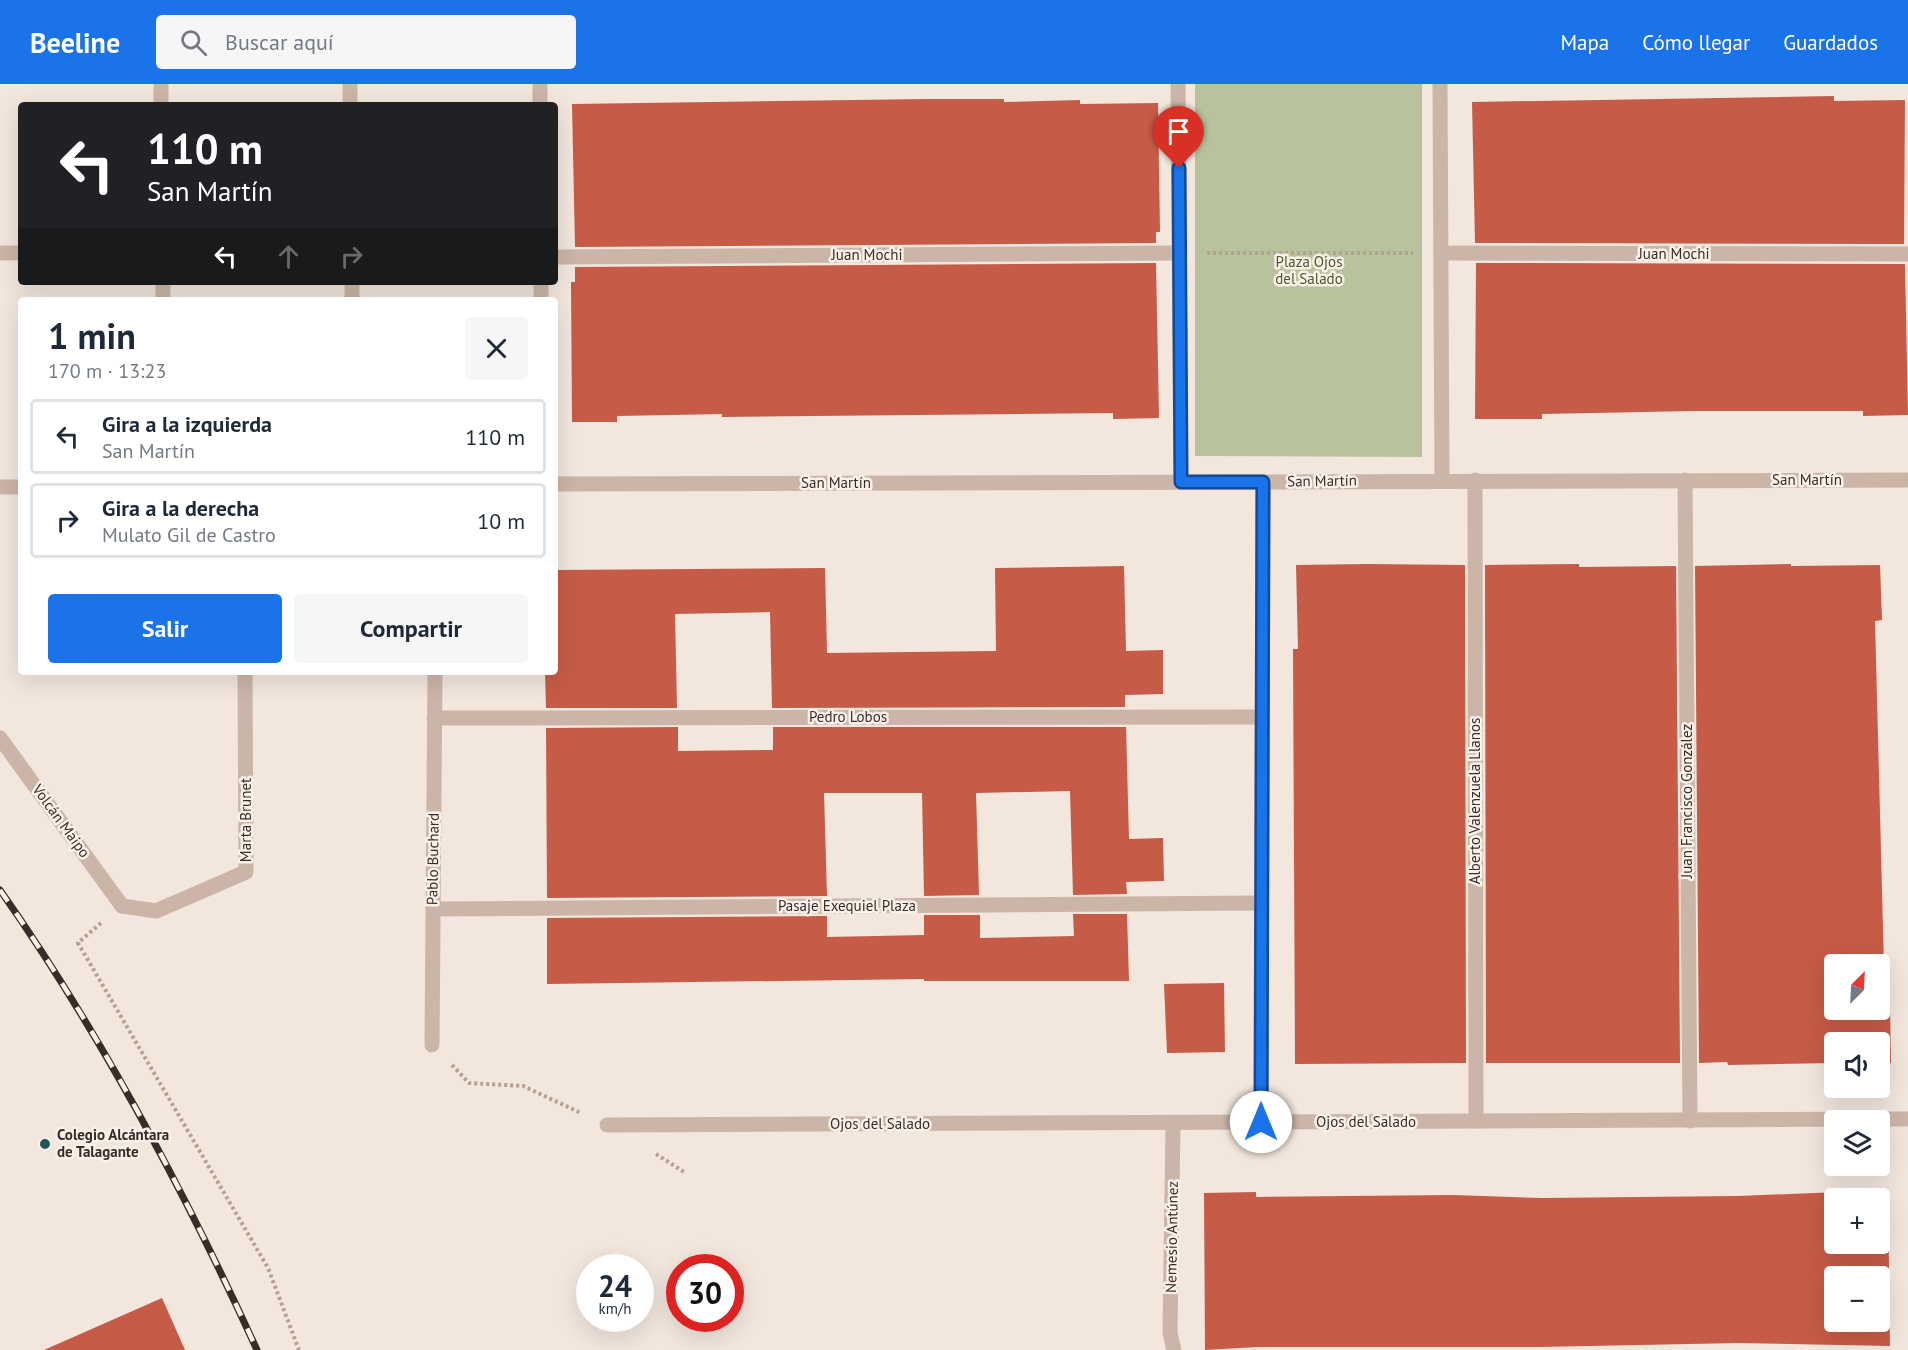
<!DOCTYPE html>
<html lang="es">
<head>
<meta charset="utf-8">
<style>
	:root { --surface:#fff; --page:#f6f6f7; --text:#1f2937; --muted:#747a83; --line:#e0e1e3; --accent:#1a73e8 }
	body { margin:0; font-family:"PT Sans",sans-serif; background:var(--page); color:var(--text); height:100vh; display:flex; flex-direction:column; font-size:22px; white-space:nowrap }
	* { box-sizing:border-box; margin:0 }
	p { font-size:20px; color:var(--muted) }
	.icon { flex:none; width:33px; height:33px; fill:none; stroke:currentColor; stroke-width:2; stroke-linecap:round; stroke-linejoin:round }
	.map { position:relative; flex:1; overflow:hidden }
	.details { position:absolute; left:18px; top:213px; width:540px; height:378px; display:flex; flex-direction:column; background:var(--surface); border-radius:6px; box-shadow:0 6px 24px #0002 }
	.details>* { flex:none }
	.hud { position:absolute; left:18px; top:18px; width:540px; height:183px; border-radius:6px; box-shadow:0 6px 24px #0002; background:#202124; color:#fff; overflow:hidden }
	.needle { width:39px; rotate:24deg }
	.controls { position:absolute; left:1824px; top:870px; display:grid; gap:12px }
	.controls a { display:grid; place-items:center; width:66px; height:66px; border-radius:6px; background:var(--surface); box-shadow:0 6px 24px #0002; font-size:30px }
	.speed { position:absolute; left:576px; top:1170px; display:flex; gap:12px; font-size:30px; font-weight:700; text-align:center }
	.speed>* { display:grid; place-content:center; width:78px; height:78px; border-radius:50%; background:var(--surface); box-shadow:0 6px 24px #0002; line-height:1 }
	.speed small { font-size:15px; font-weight:400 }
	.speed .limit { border:9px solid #d22; background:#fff; color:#111 }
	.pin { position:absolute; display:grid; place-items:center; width:51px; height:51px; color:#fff; margin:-62px -26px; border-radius:50% 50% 50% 0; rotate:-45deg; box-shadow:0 0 6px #0007 }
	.pin .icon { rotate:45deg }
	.me { position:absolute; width:66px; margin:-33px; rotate:0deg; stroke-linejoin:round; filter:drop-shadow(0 0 4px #0008) }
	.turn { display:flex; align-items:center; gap:21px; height:126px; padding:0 30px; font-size:27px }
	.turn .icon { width:78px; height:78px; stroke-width:2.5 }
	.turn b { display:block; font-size:42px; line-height:51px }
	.lanes { display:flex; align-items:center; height:57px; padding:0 30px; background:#0003; justify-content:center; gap:30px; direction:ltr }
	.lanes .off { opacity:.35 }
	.round { display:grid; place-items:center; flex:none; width:63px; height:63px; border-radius:6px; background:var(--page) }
	.head { display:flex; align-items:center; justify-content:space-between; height:102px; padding:0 30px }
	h1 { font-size:36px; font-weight:700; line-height:45px }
	.button { display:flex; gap:12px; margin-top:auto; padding:12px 30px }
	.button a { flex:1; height:69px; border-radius:6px; background:var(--accent); color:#fff; font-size:24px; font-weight:700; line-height:69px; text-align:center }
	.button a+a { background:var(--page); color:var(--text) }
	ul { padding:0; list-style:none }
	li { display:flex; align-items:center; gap:18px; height:75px; margin:0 12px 9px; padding:0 18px; border:3px solid var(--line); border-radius:6px }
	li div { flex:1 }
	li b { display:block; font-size:22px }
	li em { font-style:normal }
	header { display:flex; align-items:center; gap:36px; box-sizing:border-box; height:84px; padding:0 30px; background:var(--accent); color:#fff }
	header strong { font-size:28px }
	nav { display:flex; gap:33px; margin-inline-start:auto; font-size:21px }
	.search { width:420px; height:54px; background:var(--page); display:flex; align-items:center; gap:15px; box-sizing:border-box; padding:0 21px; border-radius:6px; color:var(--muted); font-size:22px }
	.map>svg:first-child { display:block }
</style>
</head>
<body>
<header>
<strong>Beeline</strong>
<div class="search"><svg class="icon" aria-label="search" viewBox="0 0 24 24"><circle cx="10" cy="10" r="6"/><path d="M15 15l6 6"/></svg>Buscar aquí</div>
<nav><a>Mapa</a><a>Cómo llegar</a><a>Guardados</a></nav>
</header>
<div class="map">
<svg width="1908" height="1266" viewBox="0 0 1908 1266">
	<rect width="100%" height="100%" fill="#f2e6dd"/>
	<!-- green -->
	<polygon fill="#b8c29c" points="1195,0 1422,0 1422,373 1195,372"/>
	<!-- building -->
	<g fill="#c65b47" fill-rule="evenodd">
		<polygon points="1834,12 1834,17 1905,16 1904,160 1475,159 1472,18"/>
		<polygon points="927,15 1004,15 1004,18 1080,16 1080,20 1158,19 1160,148 1156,148 1156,159 575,163 572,20"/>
		<polygon points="1156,179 1159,334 1113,335 1113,329 722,333 722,330 617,332 617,338 572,338 571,198 575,198 575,183"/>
		<polygon points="1476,179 1905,180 1908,331 1863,332 1863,327 1692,327 1542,330 1542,335 1475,335"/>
		<polygon points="1367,480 1465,481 1466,979 1295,980 1293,565 1298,565 1296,481"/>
		<polygon points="1579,480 1579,483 1676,482 1680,979 1486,979 1485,481"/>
		<path d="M 1791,480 L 1791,482 L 1880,481 L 1882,536 L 1875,537 L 1885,922 L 1890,922 L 1891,979 L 1880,979 L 1880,958 L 1834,958 L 1834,979 L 1728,981 L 1727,978 L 1699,979 L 1695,482 ZM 1834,880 L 1880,880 L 1880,926 L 1834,926 Z"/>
		<polygon points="1124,482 1126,567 1163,566 1163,610 1125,611 1125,623 772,624 770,528 675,530 677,624 546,624 545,588 555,588 555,486 825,484 827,569 996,567 995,484"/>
		<polygon points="678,643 678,667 773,666 773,643 1126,643 1129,755 1163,754 1164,797 1126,798 1127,810 1073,811 1070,707 976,709 979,811 924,812 922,709 824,709 827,812 547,814 546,644"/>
		<polygon points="1073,830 1127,830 1129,897 924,897 924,895 547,900 547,834 827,832 827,853 924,851 924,831 980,831 980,854 1074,852"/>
		<polygon points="1224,899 1225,968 1167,969 1164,900"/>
		<path d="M 1888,1106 L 1890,1262 L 1738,1259 L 1539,1263 L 1257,1263 L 1205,1266 L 1204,1109 L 1256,1108 L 1256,1113 L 1453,1111 L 1542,1114 L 1738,1112 ZM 1834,1114 L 1880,1114 L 1880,1160 L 1834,1160 ZM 1834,1192 L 1880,1192 L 1880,1238 L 1834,1238 Z"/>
		<polygon points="162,1214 185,1266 44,1266"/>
	</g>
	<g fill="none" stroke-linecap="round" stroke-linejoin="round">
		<!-- path -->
		<g stroke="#b79f93" stroke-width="4" stroke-dasharray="3 3" stroke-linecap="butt">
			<polyline points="1207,169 1413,169"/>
			<polyline points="101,839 78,859 268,1184 299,1266"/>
			<polyline points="452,981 469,999 523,1002 581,1029"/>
			<polyline points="656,1070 684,1088"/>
		</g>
		<!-- minor -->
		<g stroke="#cbb5a8" stroke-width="15">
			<polyline points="161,0 161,21"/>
			<polyline points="350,0 350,21"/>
			<polyline points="540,0 540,21"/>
			<polyline points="1178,0 1181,398"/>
			<polyline points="1440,0 1442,396"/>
			<polyline points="0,169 21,169"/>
			<polyline points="1441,169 1908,170"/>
			<polyline points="555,173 1179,169"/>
			<polyline points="163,198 163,216"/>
			<polyline points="352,198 352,216"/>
			<polyline points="541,198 541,216"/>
			<polyline points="1475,396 1476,1037"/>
			<polyline points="1685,396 1690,1037"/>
			<polyline points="555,400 1908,396"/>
			<polyline points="0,403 21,403"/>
			<polyline points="434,634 1262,633"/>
			<polyline points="0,654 122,822 156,827 246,788 245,588"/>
			<polyline points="433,825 1261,819"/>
			<polyline points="432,961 435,588"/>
			<polyline points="1261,1038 1263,398"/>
			<polyline points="1173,1039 1170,1249 1174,1266"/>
			<polyline points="607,1041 1908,1035"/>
		</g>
		<!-- rail casing -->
		<g stroke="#382c29" stroke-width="7">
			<path id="rail" d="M 0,806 C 101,950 184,1106 257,1266"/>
		</g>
		<!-- rail -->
		<use href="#rail" stroke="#faf1e9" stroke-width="4.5" stroke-dasharray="14" stroke-linecap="butt"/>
	</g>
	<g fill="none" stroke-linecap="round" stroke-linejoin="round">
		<!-- route casing -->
		<g stroke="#114b97" stroke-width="15">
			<polyline id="route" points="1179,84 1181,398 1263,398 1261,1038"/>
		</g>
		<!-- route -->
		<use href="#route" stroke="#1a73e8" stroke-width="10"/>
	</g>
	<!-- markers -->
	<circle fill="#1e5959" stroke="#faf1e9" stroke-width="2" cx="45" cy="1060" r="6"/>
	<g text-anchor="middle" stroke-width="5" stroke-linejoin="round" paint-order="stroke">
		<!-- street labels -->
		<g font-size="15" fill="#382c29" stroke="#faf1e9">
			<text x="1674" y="175">Juan Mochi</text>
			<text x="867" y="176">Juan Mochi</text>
			<text x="1807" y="401">San Martín</text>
			<text transform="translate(1322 397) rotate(-1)" y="5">San Martín</text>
			<text x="836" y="404">San Martín</text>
			<text x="848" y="638">Pedro Lobos</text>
			<text transform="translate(1475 717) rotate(-90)" y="5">Alberto Valenzuela Llanos</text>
			<text transform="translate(1687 717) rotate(-90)" y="5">Juan Francisco González</text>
			<text transform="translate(246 736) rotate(-90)" y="5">Marta Brunet</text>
			<text transform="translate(61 737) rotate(54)" y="5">Volcán Maipo</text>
			<text transform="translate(433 775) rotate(-89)" y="5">Pablo Buchard</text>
			<text x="847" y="827">Pasaje Exequiel Plaza</text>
			<text x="1366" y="1043">Ojos del Salado</text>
			<text x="880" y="1045">Ojos del Salado</text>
			<text transform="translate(1172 1153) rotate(-89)" y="5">Nemesio Antúnez</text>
		</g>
		<!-- park labels -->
		<g font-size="15" fill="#4a562c" stroke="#faf1e9">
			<text x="1309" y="183">Plaza Ojos<tspan x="1309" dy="17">del Salado</tspan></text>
		</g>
		<!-- poi labels -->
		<g font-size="15" font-weight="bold" fill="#382c29" stroke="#faf1e9" text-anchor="start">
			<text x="57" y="1056">Colegio Alcántara<tspan x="57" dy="17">de Talagante</tspan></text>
		</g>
	</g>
</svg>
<div class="controls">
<a><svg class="needle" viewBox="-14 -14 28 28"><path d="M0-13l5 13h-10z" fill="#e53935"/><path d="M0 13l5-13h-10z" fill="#747a83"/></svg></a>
<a><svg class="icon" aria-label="sound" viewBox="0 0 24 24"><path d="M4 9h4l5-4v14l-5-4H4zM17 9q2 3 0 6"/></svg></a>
<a><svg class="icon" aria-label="layers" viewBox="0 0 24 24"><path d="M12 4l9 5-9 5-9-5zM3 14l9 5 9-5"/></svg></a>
<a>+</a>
<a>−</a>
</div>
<div class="speed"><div>24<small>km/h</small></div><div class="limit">30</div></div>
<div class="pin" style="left:1179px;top:84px;background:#d93025"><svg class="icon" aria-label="arrive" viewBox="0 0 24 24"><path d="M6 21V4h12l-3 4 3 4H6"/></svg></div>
<svg class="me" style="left:1261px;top:1038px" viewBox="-20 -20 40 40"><circle r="19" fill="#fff"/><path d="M0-13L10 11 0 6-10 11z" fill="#1a73e8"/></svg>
<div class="hud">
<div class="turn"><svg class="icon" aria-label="left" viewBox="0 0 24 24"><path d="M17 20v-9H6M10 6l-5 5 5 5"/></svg><div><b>110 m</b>San Martín</div></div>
<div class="lanes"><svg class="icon" aria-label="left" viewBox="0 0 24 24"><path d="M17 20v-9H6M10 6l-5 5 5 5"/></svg><svg class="icon off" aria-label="ahead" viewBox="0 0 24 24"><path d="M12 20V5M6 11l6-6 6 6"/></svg><svg class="icon off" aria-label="right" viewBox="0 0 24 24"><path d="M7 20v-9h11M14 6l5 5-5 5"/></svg></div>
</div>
<section class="details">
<div class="head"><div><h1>1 min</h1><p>170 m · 13:23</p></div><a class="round"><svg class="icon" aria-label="close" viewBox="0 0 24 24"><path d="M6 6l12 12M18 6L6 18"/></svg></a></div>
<ul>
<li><svg class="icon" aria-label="left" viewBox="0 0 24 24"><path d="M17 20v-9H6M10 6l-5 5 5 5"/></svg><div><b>Gira a la izquierda</b><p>San Martín</p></div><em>110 m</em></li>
<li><svg class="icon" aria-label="right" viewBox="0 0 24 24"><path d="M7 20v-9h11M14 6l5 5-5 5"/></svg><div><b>Gira a la derecha</b><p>Mulato Gil de Castro</p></div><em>10 m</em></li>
</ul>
<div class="button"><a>Salir</a><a>Compartir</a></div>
</section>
</div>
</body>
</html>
